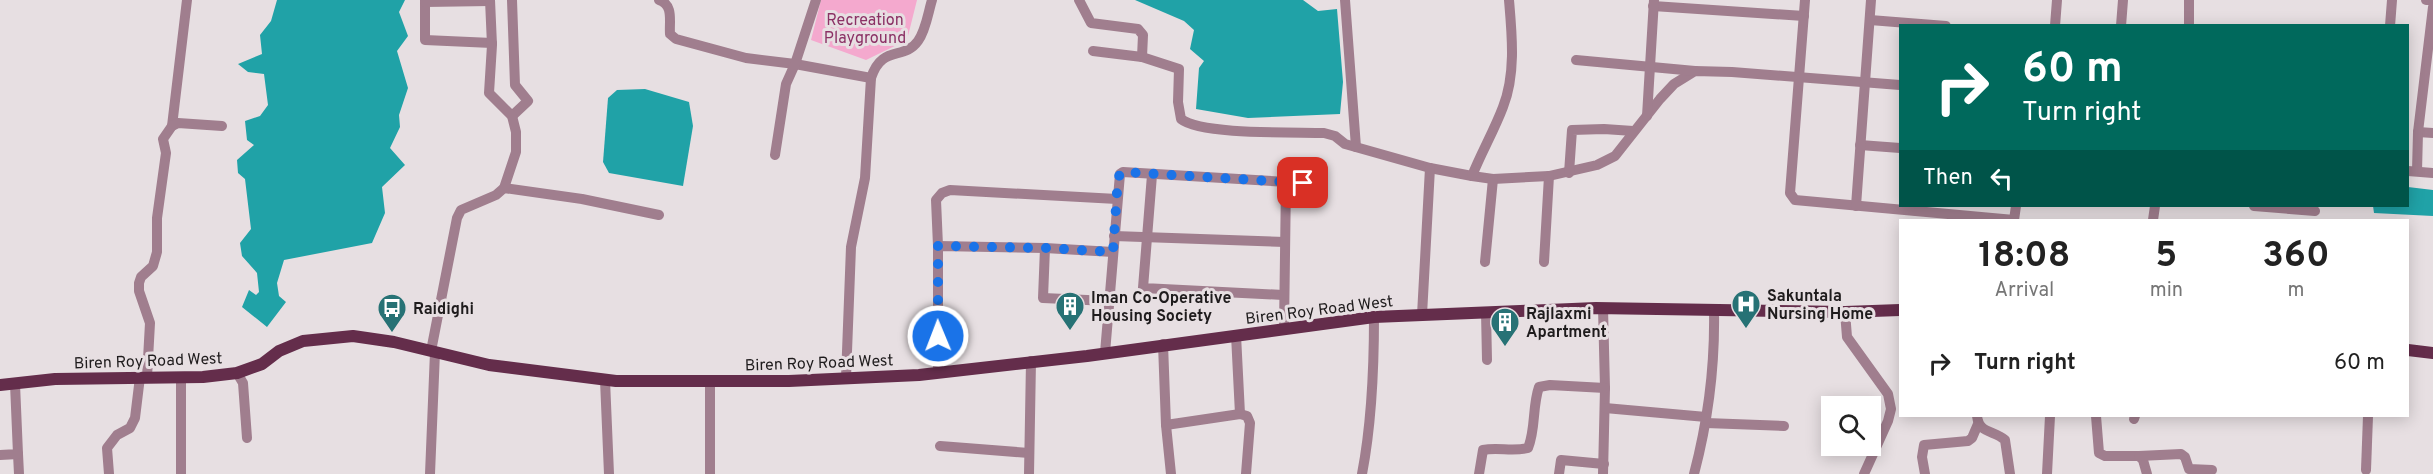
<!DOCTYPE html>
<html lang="en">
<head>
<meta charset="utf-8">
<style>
	:root { --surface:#fff; --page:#f6f6f6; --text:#222; --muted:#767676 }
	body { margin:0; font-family:Overpass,sans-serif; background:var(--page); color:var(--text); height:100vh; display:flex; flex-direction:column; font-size:22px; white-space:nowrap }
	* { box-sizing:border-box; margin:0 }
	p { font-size:20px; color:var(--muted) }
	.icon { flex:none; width:33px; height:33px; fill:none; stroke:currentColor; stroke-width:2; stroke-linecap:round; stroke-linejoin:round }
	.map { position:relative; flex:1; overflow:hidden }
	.panel { position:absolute; left:1899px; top:219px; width:510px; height:198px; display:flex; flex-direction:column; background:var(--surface); border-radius:0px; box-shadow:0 3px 15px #0003 }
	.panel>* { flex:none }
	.guide { position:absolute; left:1899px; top:24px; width:510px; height:183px; border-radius:0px; box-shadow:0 3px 15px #0003; background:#00695c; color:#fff; overflow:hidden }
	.controls { position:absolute; left:1821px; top:396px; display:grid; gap:12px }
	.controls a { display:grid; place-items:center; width:60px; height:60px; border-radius:0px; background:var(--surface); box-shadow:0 3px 15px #0003; font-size:30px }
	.pin { position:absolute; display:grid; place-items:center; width:51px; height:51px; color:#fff; margin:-26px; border-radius:12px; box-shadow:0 3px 9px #0006 }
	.me { position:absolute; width:66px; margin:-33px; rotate:359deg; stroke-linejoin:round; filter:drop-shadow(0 0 4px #0008) }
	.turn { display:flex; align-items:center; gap:21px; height:126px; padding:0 24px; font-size:27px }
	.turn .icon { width:78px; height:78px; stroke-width:2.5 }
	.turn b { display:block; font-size:42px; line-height:51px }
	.then { display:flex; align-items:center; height:57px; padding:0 24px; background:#0003; gap:12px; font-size:22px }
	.eta { display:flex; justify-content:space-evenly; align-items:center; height:102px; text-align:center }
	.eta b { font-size:36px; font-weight:700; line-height:42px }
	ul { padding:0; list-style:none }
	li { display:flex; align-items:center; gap:18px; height:84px; padding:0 24px }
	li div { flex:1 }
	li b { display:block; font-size:22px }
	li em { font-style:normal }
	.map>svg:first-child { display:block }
</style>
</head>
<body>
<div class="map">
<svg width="2433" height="474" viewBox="0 0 2433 474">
	<rect width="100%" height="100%" fill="#e7dfe2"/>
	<!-- green -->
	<polygon fill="#f4a9ce" points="821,0 917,0 907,40 866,60 811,40"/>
	<!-- water -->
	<g fill="#20a2a7">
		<polygon points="277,0 405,0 399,12 408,36 397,51 408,88 399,115 400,127 390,148 405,165 382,187 385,213 372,243 284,260 277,283 279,296 286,302 267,327 242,307 249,290 256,295 259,292 257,273 242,256 240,243 251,229 245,179 238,173 237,160 254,145 247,140 245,121 260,116 268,105 264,74 248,72 238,64 262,54 260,35 271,21"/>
		<polygon points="1135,0 1303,0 1318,11 1337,9 1343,82 1340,114 1248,118 1196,109 1199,68 1204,61 1190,49 1194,30 1184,21"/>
		<polygon points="645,89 689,102 693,126 683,186 609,173 603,162 608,98 617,90"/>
		<polygon points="2408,187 2433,190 2433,216 2374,213 2373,206 2408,206"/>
	</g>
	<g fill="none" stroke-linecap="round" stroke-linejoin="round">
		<!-- minor -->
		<g stroke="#a07e8e" stroke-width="10">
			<polyline points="425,0 425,40 492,43"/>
			<polyline points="512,0 515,85 528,101 512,116"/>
			<path d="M 659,0 C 674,5 669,21 670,34 L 676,39 L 746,58 L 795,64 L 871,78"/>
			<path d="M 1079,0 L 1091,23 L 1138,29 L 1143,35 L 1142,57 L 1179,69 L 1178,102 L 1181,119 C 1201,135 1294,132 1324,133 L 1335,136 L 1345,144 L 1430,168 L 1472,176 L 1493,179 L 1549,176 L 1597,165 L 1615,156 L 1660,99 L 1674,84 L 1695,71 L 1732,72 L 1900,85"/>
			<polyline points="1345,0 1356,147"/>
			<polyline points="1805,0 1790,193 1795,200 2014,220"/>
			<polyline points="2426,0 2433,0"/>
			<polyline points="425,2 490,1"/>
			<polyline points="1653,6 1804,16"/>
			<polyline points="1870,20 1946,26"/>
			<polyline points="2055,26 2057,0"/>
			<polyline points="2121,26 2123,0"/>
			<polyline points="2189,26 2189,0"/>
			<polyline points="2390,26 2392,0"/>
			<polyline points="1093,51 1142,57"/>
			<polyline points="1576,60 1695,71"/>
			<polyline points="1647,116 1654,0"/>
			<polyline points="172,126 187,0"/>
			<polyline points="2418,132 2433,133"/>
			<polyline points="1860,145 1900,148"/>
			<polyline points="775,155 786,84 795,64 816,0"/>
			<polyline points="2408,171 2433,173"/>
			<polyline points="2417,171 2418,132 2433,7"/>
			<polyline points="1569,173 1572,130 1604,129 1633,131"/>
			<polyline points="1152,175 1143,288 1283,295"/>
			<path d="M 1472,176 C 1481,153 1494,131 1503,107 C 1516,74 1512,35 1509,0"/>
			<polyline points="504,188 582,199 659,215"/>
			<polyline points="1856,206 1871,0"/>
			<polyline points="2254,206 2315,211"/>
			<polyline points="2014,220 2016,206"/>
			<polyline points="2153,220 2155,206"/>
			<polyline points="1114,236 1285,242"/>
			<polyline points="938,246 936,200 942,193 950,190 1117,199"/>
			<polyline points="1045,248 1043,298 1109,301 1109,304"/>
			<polyline points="1485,262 1493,179"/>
			<polyline points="1544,262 1549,176"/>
			<polyline points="1603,308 1605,388 1603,474"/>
			<polyline points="1486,312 1487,360"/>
			<polyline points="1845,312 1847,337 1888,394 1891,409 1888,421 1864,474"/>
			<polyline points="1422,315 1430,168"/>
			<polyline points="1284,328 1286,182"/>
			<polyline points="1236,335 1240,414"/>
			<polyline points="1163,344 1166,425 1171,474"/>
			<polyline points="431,351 457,218 461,210 496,195 504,188 516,152 516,132 512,116 489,93 492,45 490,0"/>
			<polyline points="1105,353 1120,174 1123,172 1321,184"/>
			<polyline points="237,373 243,383 247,438"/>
			<polyline points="938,373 938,246 1045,248 1113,252"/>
			<polyline points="147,377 150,323 139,291 139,283 141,277 153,266 157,252 157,218 166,153 163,139 172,126 178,123 222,126"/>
			<path d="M 846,378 L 851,247 L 865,178 L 871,78 C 882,44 904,61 918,41 C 926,30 928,13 932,0"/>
			<polyline points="605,380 609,474"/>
			<polyline points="710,380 710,474"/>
			<polyline points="1605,408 1706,417"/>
			<path d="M 1977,416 C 1979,434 1994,430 2005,440 L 2010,474"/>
			<polyline points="2096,416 2099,453 2105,456 2139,456 2143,460 2147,474"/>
			<polyline points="2134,419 2135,416"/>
			<polyline points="1706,423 1784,426"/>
			<polyline points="1166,425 1240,414 1247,416 1250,423 1246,474"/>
			<polyline points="940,446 1029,453"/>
			<polyline points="18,454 19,474"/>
			<polyline points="0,455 18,454 15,384"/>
			<polyline points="2139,456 2181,454 2185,457 2189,469 2212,470"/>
			<polyline points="2366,470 2368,416"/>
			<polyline points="109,474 107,448 117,435 130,428 135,418 140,377"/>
			<polyline points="181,474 181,377"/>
			<polyline points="430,474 435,352"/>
			<polyline points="1029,474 1031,361"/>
			<path d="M 1362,474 C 1372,422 1374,370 1374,317"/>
			<path d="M 1479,474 L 1483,450 C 1498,447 1513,452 1528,448 C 1536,429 1532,407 1539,387 L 1550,385 L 1605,388"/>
			<polyline points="1559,474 1561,460 1604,464"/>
			<path d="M 1694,474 C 1708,421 1715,366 1714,311"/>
			<polyline points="1925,474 1922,457 1924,445 1968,441 1972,438 1978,424"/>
			<polyline points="2047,474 2050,416"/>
		</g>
		<!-- major -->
		<g stroke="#642d4b" stroke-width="12">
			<polyline points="2408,350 2433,353"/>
			<polyline points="0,385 55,379 203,377 237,373 262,364 279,351 303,341 353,336 394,342 489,365 616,381 789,381 919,375 1087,356 1374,317 1596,308 1845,312 1900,310"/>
		</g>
	</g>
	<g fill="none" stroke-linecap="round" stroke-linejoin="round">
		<!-- route -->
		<polyline stroke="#1a73e8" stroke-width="10" stroke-dasharray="0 18" points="938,336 938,246 1045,248 1113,252 1118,177 1123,172 1303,183"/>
	</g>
	<!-- icons -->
	<defs>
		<g id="hospital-pin" transform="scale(1.5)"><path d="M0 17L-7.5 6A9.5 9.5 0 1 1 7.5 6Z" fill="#277275" stroke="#e7dfe2"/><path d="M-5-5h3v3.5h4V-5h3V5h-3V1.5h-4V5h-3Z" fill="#fff"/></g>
		<g id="building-pin" transform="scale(1.5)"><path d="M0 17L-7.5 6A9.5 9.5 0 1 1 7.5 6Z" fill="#277275" stroke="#e7dfe2"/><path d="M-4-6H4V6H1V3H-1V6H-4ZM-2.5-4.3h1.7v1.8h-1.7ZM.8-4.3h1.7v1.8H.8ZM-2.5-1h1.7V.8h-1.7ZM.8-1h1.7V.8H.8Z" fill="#fff"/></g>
		<g id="bus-pin" transform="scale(1.5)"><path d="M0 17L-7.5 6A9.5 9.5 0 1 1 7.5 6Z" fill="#277275" stroke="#e7dfe2"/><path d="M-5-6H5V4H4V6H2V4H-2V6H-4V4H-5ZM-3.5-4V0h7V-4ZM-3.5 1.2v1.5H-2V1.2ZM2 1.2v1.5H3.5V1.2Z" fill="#fff"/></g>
	</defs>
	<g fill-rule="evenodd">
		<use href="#hospital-pin" x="1746" y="304"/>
		<use href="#building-pin" x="1070" y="306"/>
		<use href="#bus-pin" x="392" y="308"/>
		<use href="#building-pin" x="1505" y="322"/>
	</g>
	<g text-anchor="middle" stroke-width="6" stroke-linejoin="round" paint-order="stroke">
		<!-- park labels -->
		<g font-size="16" fill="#8b3165" stroke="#e7dfe2">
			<text x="865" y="25">Recreation<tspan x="865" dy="18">Playground</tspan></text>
		</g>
		<!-- poi labels -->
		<g font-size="16" font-weight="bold" fill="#1f1c1d" stroke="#e7dfe2" text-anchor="start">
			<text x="1767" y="301">Sakuntala<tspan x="1767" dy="18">Nursing Home</tspan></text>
			<text x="1091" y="303">Iman Co-Operative<tspan x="1091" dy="18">Housing Society</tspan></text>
			<text x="413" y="314">Raidighi</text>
			<text x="1526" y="319">Rajlaxmi<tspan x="1526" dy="18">Apartment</tspan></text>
		</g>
		<!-- street labels -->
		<g font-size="16" fill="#1f1c1d" stroke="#e7dfe2">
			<text transform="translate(1319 309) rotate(-7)" y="6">Biren Roy Road West</text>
			<text transform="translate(148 360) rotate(-2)" y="6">Biren Roy Road West</text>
			<text transform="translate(819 362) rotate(-2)" y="6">Biren Roy Road West</text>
		</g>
	</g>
</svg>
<div class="controls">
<a><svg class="icon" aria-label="search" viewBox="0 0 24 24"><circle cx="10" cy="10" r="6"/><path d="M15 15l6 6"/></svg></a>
</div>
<div class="pin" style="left:1303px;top:183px;background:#d93025"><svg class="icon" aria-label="arrive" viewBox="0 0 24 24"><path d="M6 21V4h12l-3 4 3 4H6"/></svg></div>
<svg class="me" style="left:938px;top:336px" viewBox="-20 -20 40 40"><circle r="17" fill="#1a73e8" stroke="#fff" stroke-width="3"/><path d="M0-11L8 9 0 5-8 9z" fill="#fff"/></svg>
<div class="guide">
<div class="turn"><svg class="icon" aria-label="right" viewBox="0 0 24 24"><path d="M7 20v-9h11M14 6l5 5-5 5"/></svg><div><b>60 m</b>Turn right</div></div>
<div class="then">Then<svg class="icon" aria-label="left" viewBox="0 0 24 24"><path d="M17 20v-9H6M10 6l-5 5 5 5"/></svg></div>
</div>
<section class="panel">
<div class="eta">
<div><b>18:08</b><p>Arrival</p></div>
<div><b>5</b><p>min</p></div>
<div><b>360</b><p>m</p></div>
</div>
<ul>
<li><svg class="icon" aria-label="right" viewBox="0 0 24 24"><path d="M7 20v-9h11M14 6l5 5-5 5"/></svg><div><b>Turn right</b></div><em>60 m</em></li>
</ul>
</section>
</div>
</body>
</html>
